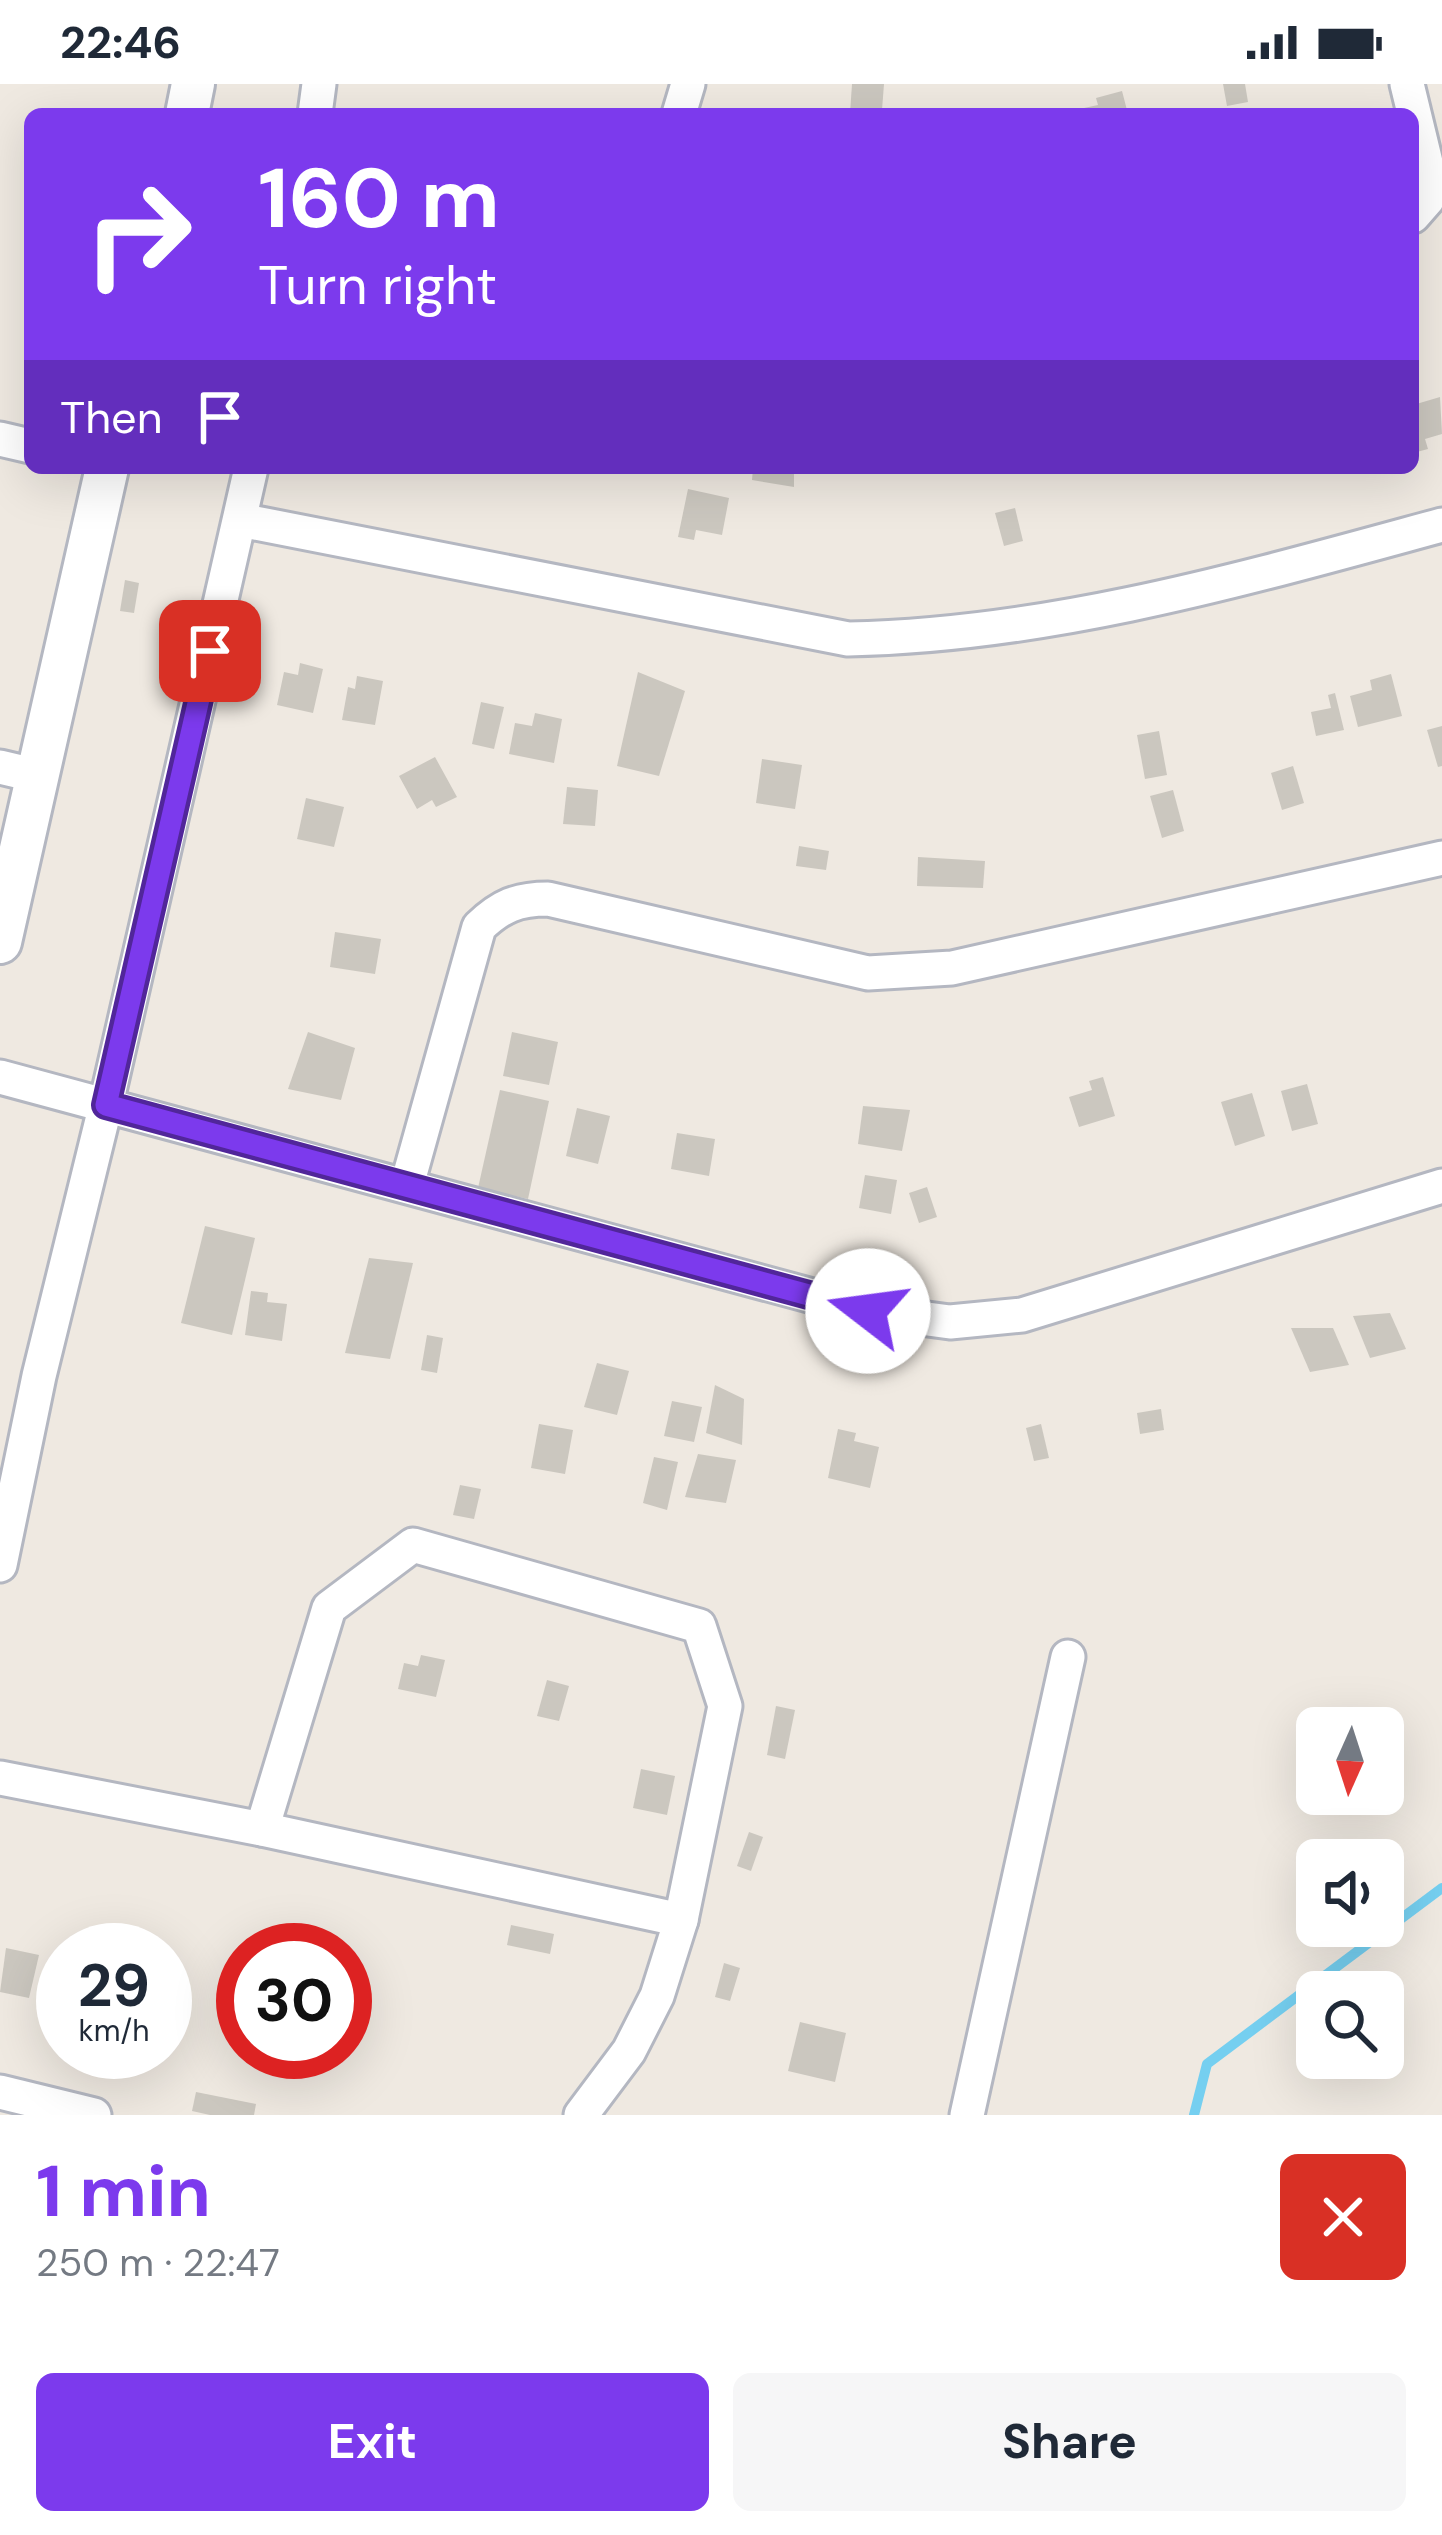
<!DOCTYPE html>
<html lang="en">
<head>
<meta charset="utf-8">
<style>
	:root { --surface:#fff; --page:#f6f6f7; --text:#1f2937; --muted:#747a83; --accent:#7c3aed }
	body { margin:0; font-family:"DM Sans",sans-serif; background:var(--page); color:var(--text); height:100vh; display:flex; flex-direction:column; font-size:45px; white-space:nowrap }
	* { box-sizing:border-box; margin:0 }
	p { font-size:39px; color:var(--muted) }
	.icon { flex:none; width:66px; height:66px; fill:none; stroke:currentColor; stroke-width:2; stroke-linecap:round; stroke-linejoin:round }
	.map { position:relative; height:2031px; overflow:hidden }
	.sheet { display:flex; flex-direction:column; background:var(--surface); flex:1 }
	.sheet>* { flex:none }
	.guide { position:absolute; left:24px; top:24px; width:1395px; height:366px; border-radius:18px; box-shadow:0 12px 48px #0002; background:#7c3aed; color:#fff; overflow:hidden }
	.needle { width:78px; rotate:183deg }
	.controls { position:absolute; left:1296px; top:1623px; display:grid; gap:24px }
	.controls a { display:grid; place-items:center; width:108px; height:108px; border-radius:18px; background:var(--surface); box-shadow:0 12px 48px #0002; font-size:60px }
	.speed { position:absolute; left:36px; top:1839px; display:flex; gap:24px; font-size:60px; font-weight:700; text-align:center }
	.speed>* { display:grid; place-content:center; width:156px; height:156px; border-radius:50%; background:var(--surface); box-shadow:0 12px 48px #0002; line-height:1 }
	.speed small { font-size:30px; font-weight:400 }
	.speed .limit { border:18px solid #d22; background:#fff; color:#111 }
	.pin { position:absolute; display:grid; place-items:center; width:102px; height:102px; color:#fff; margin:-51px; border-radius:24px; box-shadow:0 6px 18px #0006 }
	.me { position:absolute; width:132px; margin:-66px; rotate:285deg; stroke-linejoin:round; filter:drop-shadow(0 0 9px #0008) }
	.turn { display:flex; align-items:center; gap:42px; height:252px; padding:0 36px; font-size:54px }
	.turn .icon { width:156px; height:156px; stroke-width:2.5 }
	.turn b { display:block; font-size:84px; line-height:102px }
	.then { display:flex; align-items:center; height:114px; padding:0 36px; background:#0003; gap:24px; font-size:45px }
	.round { display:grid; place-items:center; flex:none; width:126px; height:126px; border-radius:18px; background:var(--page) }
	.overview { display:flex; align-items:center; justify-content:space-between; height:204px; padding:0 36px }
	h1 { font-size:72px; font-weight:700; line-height:90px; color:var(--accent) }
	.cta { display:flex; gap:24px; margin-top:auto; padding:24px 36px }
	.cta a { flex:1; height:138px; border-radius:18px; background:var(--accent); color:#fff; font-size:48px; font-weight:700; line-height:138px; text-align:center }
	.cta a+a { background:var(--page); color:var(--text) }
	.status { display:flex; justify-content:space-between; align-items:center; height:84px; padding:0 60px; background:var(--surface); direction:ltr }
	.status svg { height:33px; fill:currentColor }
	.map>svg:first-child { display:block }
</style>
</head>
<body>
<div class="status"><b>22:46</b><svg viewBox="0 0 49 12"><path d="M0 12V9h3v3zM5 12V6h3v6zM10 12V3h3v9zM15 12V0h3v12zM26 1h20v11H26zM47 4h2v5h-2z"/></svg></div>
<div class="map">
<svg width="1442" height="2031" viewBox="0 0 1442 2031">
	<rect width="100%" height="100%" fill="#efe9e1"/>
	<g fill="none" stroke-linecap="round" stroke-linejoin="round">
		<!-- stream -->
		<polyline stroke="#75cff0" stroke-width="10" points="1194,2031 1207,1980 1442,1804"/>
	</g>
	<!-- building -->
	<g fill="#cbc7bf">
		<polygon points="852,0 884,0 882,26 850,30"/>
		<polygon points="1223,0 1245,0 1248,18 1227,22"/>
		<polygon points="1122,7 1128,30 1085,30 1084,24 1098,21 1096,14"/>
		<polygon points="1440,313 1442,350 1425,355 1428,365 1413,369 1413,321"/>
		<polygon points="753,384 794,384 794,403 752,396"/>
		<polygon points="688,405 729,414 722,451 696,446 694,456 678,453"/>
		<polygon points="1015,424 1023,457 1004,462 995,429"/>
		<polygon points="125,496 139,499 134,529 120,527"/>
		<polygon points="300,579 323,585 313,629 277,621 284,588 298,591"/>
		<polygon points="638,588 685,607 659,692 617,682"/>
		<polygon points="1391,590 1402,632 1358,643 1350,612 1372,606 1370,596"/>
		<polygon points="357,592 383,597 375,641 342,636 348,603 355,605"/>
		<polygon points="1335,609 1344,646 1316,652 1311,628 1331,624 1328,611"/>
		<polygon points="481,618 504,623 494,665 472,660"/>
		<polygon points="535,629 562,635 554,679 509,670 515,639 532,642"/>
		<polygon points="1442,642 1442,682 1438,683 1427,646"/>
		<polygon points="1159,647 1167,691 1145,695 1137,651"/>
		<polygon points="435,673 457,713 436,723 432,716 417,725 399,692"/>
		<polygon points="762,675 802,681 795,725 756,719"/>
		<polygon points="1293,682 1304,719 1282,726 1271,689"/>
		<polygon points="567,703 598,706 595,742 563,740"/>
		<polygon points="1173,706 1184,747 1162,754 1150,712"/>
		<polygon points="306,714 344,723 334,763 297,755"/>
		<polygon points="799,762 829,767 826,786 796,782"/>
		<polygon points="918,773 985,777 983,804 917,802"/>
		<polygon points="335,848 381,855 375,890 330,883"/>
		<polygon points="308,948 355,964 341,1016 288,1005"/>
		<polygon points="512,948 558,958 549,1001 503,992"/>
		<polygon points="1103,993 1115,1032 1079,1043 1069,1013 1092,1006 1089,997"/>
		<polygon points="1307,1000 1318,1040 1292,1047 1281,1007"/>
		<polygon points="500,1006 549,1017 528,1115 478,1104"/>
		<polygon points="1252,1009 1265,1052 1235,1062 1221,1018"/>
		<polygon points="863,1022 910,1026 902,1067 858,1060"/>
		<polygon points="577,1024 610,1032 598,1080 566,1072"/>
		<polygon points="677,1049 715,1055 709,1092 671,1085"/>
		<polygon points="865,1091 897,1096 891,1130 859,1124"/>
		<polygon points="927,1103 937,1133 919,1139 909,1109"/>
		<polygon points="205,1142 255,1154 232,1251 181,1239"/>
		<polygon points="369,1174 413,1179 390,1275 345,1269"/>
		<polygon points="251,1207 268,1209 267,1218 287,1220 282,1257 245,1251"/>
		<polygon points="1390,1229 1406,1265 1370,1274 1353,1232"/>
		<polygon points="1291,1244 1333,1244 1349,1281 1310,1288"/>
		<polygon points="427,1251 443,1254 437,1289 421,1286"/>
		<polygon points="597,1279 629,1287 617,1331 584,1323"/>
		<polygon points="715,1301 744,1315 742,1361 706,1349"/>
		<polygon points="672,1317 702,1323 694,1358 664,1352"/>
		<polygon points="1161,1325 1164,1346 1140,1350 1137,1329"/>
		<polygon points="539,1340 573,1346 565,1390 531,1384"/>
		<polygon points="1041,1340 1049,1374 1034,1377 1026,1344"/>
		<polygon points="838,1345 856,1349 854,1357 879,1363 870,1404 828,1394"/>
		<polygon points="698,1370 736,1376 726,1419 685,1413"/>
		<polygon points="654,1373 678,1378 667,1426 643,1419"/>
		<polygon points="460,1401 481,1405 474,1435 453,1431"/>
		<polygon points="421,1571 445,1576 436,1613 398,1605 404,1579 418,1582"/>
		<polygon points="547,1596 569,1602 559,1637 537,1632"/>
		<polygon points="776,1622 795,1626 785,1675 767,1671"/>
		<polygon points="641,1685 675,1692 667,1731 633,1724"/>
		<polygon points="749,1748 763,1753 751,1787 737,1782"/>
		<polygon points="511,1841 554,1850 550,1870 507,1861"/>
		<polygon points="6,1864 39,1871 29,1914 0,1908"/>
		<polygon points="724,1879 740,1884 730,1917 715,1913"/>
		<polygon points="51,1882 63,1885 61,1926 44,1922"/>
		<polygon points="800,1938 846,1949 835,1998 788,1987"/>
		<polygon points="196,2008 256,2020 254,2031 210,2031 192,2027"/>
	</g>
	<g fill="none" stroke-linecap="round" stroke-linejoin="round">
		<!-- minor casing -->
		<g stroke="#b4b7c1" stroke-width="39">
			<g id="minor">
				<polyline points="1407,0 1429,91 1427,116 1413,132"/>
				<polyline points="315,30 319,0"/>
				<polyline points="679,30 688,0"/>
				<polyline points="0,355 30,362"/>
				<path d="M 240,436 L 848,555 C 1051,551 1247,494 1442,441"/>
				<polyline points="0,683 38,692"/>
				<polyline points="0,993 868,1227 950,1238 1022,1231 1442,1102"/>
				<path d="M 407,1101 L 479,843 C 501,822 517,815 548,815 L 868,889 L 952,884 L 1442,774"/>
				<polyline points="0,1481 39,1292 106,1020 251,384"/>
				<polyline points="0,1694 262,1745 681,1836"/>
				<polyline points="262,1745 329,1524 413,1461 699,1542 725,1622 681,1836 657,1912 629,1967 581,2031"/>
				<polyline points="0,2008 94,2031"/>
				<polyline points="967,2031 1068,1573"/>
			</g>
		</g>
		<!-- tertiary casing -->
		<g stroke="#b4b7c1" stroke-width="48">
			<g id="tertiary">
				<polyline points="187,30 193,0"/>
				<polyline points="0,858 107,384"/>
			</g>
		</g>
		<!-- minor -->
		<use href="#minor" stroke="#fff" stroke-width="33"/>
		<!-- tertiary -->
		<use href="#tertiary" stroke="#fff" stroke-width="42"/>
	</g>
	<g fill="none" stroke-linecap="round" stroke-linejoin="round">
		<!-- route casing -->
		<g stroke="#51269a" stroke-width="30">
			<polyline id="route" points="210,567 106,1021 868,1227"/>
		</g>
		<!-- route -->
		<use href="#route" stroke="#7c3aed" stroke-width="21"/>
	</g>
</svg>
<div class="controls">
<a><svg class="needle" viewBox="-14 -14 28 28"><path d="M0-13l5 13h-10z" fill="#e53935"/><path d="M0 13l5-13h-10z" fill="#747a83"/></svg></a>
<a><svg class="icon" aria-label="sound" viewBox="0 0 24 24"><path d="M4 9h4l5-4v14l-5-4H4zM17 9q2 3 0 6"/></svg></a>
<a><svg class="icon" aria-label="search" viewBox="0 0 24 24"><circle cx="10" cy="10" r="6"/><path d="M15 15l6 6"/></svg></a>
</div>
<div class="speed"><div>29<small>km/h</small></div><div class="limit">30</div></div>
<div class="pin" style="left:210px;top:567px;background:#d93025"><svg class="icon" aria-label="arrive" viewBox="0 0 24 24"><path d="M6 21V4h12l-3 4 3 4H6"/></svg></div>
<svg class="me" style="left:868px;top:1227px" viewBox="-20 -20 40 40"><circle r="19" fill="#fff"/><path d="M0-13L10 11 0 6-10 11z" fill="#7c3aed"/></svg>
<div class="guide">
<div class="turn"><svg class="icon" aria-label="right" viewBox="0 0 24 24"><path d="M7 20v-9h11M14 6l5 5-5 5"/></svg><div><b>160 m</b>Turn right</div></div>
<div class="then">Then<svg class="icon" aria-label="arrive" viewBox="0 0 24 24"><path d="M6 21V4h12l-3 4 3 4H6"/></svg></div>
</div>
</div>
<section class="sheet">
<div class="overview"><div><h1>1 min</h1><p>250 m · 22:47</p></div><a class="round" style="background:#d93025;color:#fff"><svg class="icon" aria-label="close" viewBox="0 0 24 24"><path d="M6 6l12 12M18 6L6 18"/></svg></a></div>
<div class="cta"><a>Exit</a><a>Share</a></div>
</section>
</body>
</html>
